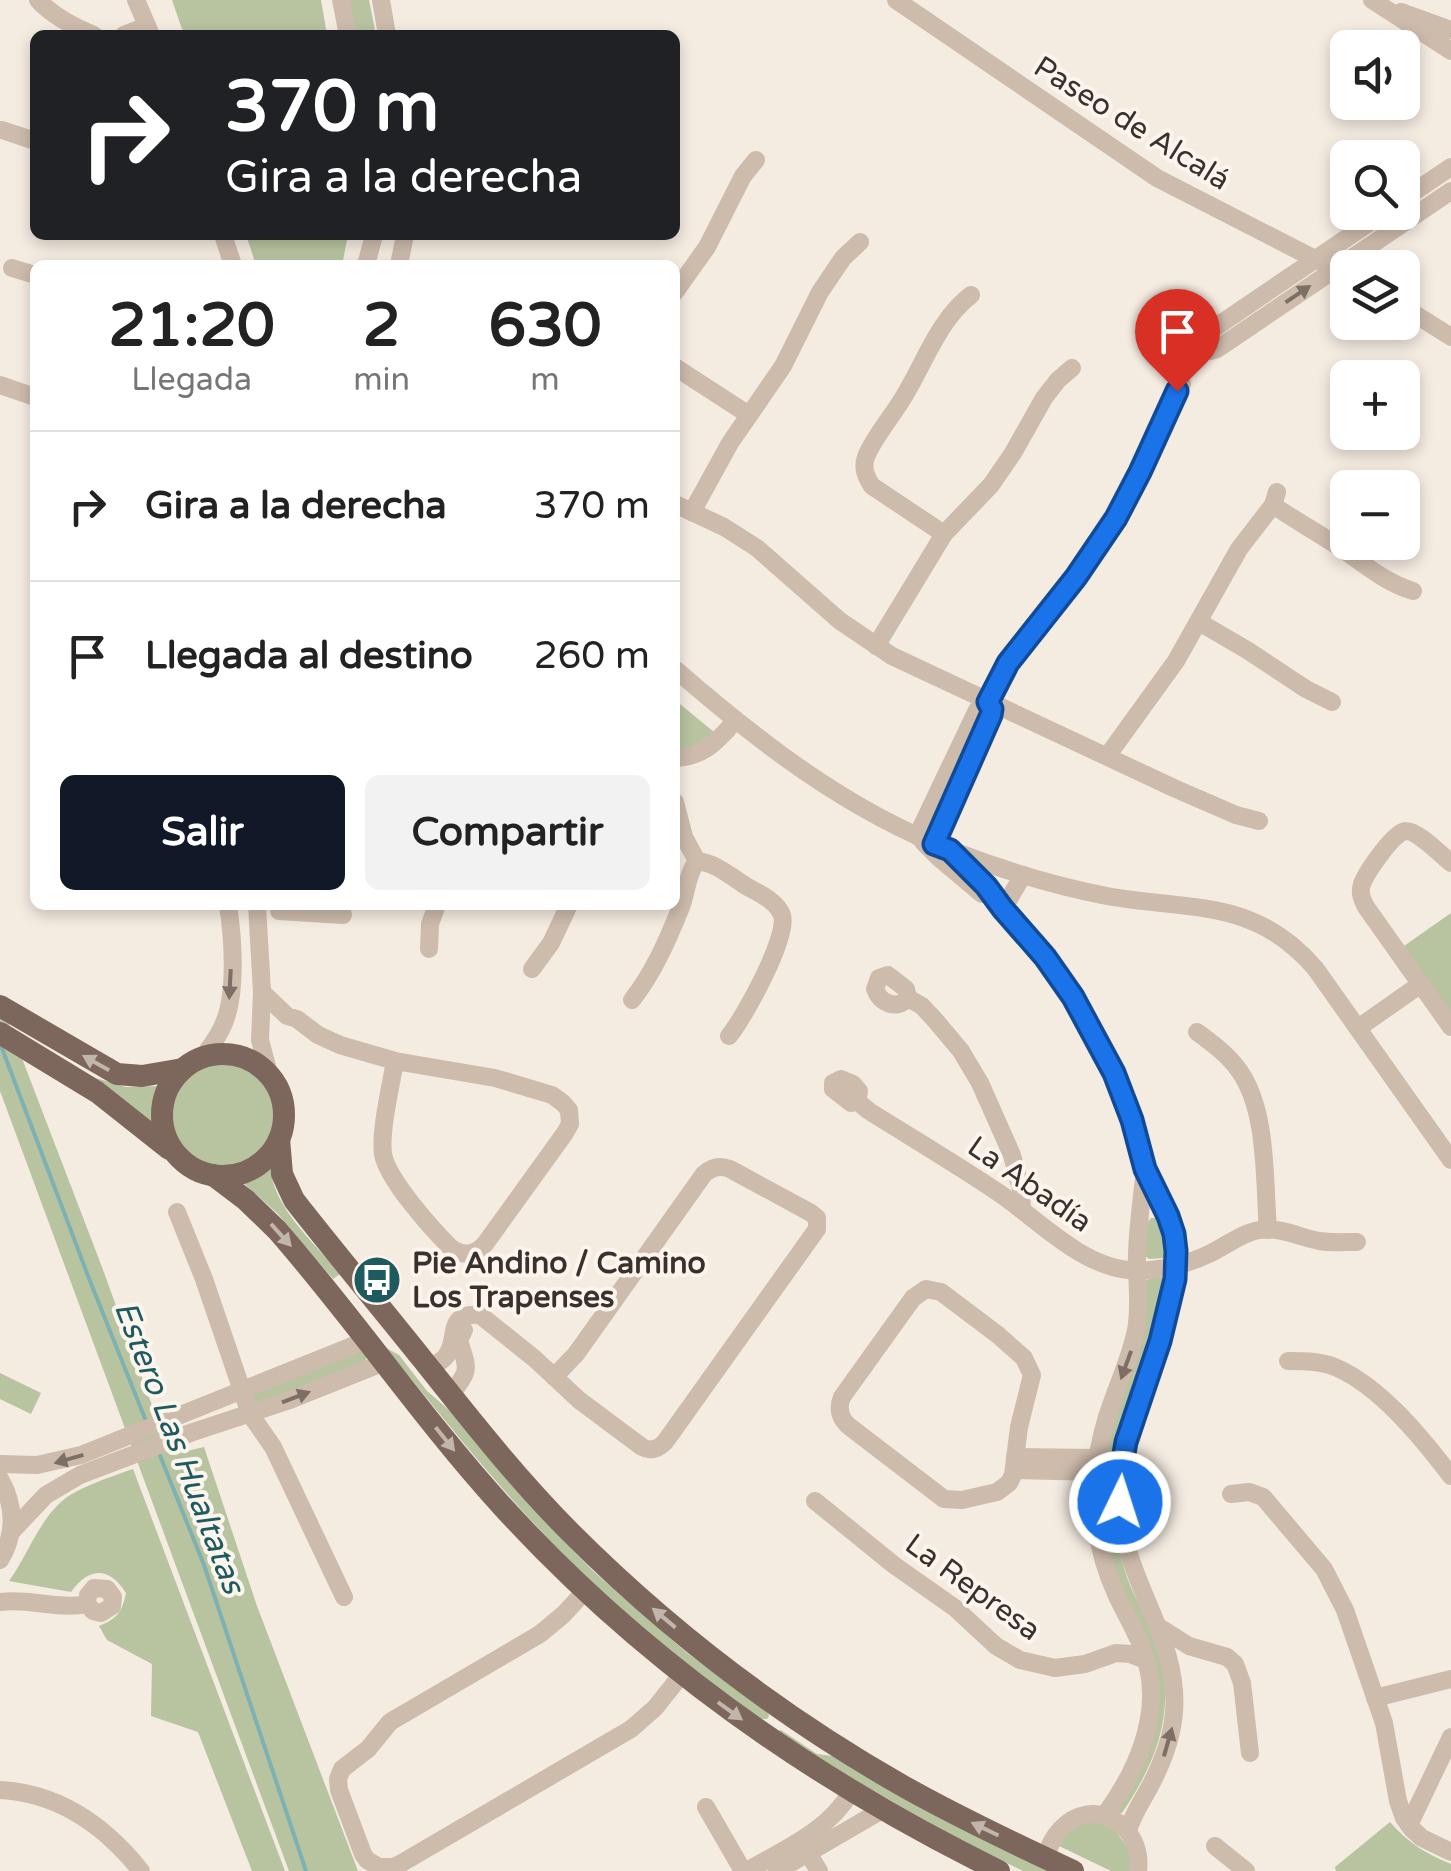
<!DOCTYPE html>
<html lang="es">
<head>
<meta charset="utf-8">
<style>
	:root { --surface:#fff; --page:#f2f2f2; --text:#222; --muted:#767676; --line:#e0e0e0; --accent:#111827 }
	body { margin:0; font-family:"Varela Round",sans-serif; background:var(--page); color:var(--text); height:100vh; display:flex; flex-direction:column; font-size:38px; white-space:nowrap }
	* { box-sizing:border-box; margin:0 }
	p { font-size:32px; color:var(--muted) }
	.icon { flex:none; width:55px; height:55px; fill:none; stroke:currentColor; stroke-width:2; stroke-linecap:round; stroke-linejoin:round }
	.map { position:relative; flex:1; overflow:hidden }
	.drawer { position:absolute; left:30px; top:260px; width:650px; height:650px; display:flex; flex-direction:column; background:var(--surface); border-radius:15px; box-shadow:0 5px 15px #0003 }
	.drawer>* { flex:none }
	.guide { position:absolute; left:30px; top:30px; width:650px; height:210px; border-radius:15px; box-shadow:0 5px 15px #0003; background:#202124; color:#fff; overflow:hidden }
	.tools { position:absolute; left:1330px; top:30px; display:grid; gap:20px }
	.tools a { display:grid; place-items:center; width:90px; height:90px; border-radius:15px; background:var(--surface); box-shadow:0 5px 15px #0003; font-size:50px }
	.pin { position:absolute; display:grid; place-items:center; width:85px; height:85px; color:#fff; margin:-102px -42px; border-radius:50% 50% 50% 0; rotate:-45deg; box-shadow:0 0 10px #0007 }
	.pin .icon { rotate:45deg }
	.me { position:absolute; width:110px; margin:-55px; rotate:4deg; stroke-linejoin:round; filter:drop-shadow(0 0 8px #0008) }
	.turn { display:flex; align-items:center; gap:35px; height:210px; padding:0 30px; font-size:45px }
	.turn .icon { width:130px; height:130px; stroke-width:2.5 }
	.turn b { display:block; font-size:70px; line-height:85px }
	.eta { display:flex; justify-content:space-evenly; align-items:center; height:170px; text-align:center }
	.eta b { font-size:60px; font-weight:700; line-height:70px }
	.primary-button { display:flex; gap:20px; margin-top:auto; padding:20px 30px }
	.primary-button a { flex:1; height:115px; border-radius:15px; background:var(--accent); color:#fff; font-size:40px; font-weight:700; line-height:115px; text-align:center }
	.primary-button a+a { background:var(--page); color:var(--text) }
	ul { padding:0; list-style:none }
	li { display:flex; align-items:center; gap:30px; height:150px; padding:0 30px; border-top:2px solid var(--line) }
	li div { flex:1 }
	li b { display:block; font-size:38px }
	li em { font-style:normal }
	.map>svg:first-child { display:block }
</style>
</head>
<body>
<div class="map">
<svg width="1451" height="1871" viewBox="0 0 1451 1871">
	<rect width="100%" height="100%" fill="#f4ebe1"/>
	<!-- green -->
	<g fill="#b8c4a0">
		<polygon points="172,0 321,0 327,35 184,35"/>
		<polygon points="347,0 369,0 376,35 354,35"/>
		<polygon points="246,235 348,235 342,265 256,265"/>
		<polygon points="675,700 714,732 692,748 675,750"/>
		<polygon points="1451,913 1451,1014 1404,946"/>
		<polygon points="0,1001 102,1267 170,1455 204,1447 257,1606 358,1871 289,1871 0,1091"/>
		<circle cx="223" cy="1114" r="55"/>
		<polygon points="96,1078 126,1087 160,1086 155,1099 154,1124"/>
		<path d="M 270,1166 C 273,1208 314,1242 340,1274 L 333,1279 L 278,1214 L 241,1181 L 251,1179 Z"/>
		<polygon points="1151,1218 1158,1218 1164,1224 1167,1255 1165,1258 1149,1259 1145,1256 1145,1225"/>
		<path d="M 1160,1275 L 1165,1282 C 1159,1306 1155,1332 1147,1356 C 1130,1405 1112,1442 1112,1496 C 1112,1526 1119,1557 1130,1585 C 1137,1602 1147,1617 1153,1634 C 1179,1702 1161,1755 1122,1813 L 1116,1813 L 1154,1727 L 1108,1547 L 1101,1485 L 1104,1461 L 1146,1280 Z"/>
		<path d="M 386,1348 L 399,1355 L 427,1391 L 449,1410 L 546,1523 L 593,1571 L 686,1652 L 768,1712 L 769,1716 L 767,1719 L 761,1719 C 711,1683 661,1647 616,1606 C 530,1527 459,1438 386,1348 Z"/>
		<polygon points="360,1351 365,1353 367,1358 364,1362 259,1403 255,1402 252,1396 254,1392"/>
		<polygon points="0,1373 41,1393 31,1414 0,1399"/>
		<path d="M 133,1469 L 285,1871 L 252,1871 L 198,1732 L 151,1716 L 152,1664 L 107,1640 L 99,1626 C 117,1619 122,1612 126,1593 C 109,1566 89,1567 71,1592 L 9,1581 C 26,1558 39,1521 61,1502 C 76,1488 113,1476 133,1469 Z"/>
		<polygon points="781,1730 817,1754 833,1756 1048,1871 1023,1871 960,1840 821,1761 778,1731"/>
		<polygon points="1084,1822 1099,1823 1114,1829 1131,1852 1130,1871 1111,1871 1057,1845 1059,1839"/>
		<path d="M 1390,1822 C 1410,1844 1423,1852 1451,1864 L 1451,1871 L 1336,1871 L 1335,1867 Z"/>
	</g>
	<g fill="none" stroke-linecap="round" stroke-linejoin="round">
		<!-- stream -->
		<g stroke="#7fb0b2" stroke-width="4">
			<polyline points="0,1043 90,1281 146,1421"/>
			<polyline points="159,1453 204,1565 306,1871"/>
		</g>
		<!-- minor -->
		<g stroke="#cdbbac" stroke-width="18">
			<path d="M 38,0 C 53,16 74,27 94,35"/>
			<polyline points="136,0 151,35"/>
			<polyline points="341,0 348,35"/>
			<polyline points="381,0 387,35"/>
			<polyline points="896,0 1157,178 1348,276"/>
			<polyline points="1372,0 1451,51"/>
			<polyline points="1401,12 1451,30"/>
			<polyline points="124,35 147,26"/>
			<polyline points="2,130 35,141"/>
			<polyline points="1402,200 1451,167"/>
			<polyline points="1385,212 1207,333 1203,340 1204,347 1210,351 1217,349 1451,191"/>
			<polyline points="223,235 233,265"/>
			<polyline points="366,265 374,235"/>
			<polyline points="399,265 405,235"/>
			<polyline points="12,268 35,275"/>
			<polyline points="675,292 707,247 743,176 756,160"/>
			<polyline points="1402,306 1451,337"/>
			<polyline points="675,367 749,415"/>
			<polyline points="0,385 35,397"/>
			<polyline points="675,504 724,527 757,548 840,621 892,656 1176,789 1236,815 1259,821"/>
			<path d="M 1273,505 C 1293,519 1313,530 1333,543 C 1360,560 1381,581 1413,591"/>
			<polyline points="692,512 730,443 783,366 820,292 843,258 860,242"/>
			<path d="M 944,534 L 872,486 C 866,477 862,468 866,457 C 872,440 893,415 903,398 C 924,364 939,319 971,295"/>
			<polyline points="1199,622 1247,650 1306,689 1332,702"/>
			<polyline points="876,646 944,534 991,485 1013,453 1044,398 1058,380 1072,368"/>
			<path d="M 675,669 C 759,742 848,811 953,851 C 1003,870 1054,886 1107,896 C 1189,911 1254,897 1315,968 L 1451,1160"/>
			<polyline points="1108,755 1176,661 1239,549 1273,505 1277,492"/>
			<path d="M 675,758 C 703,757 718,741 735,721"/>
			<path d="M 675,802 L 684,837 L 697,861 C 716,863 730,876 746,886 C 758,893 776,900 782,915 C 789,936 744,1018 729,1036"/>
			<polyline points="917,836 977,710 988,702 1008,663 1055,604 1103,538 1140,472 1173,398 1182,384"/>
			<polyline points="923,842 938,857 982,894"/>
			<polyline points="934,843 991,715 992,709 988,702"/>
			<path d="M 951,850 C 963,862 977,874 988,888 C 995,895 999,904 1006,912 C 1050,964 1087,1011 1115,1075 C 1128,1105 1134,1137 1145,1168 C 1158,1207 1181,1230 1175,1275 C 1174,1285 1170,1295 1168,1304 C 1165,1317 1164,1329 1160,1342 C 1145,1397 1119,1442 1120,1502 C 1121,1578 1180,1636 1174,1712 C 1172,1740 1161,1766 1148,1790 C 1140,1804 1132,1816 1128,1831"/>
			<path d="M 1451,863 C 1441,855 1418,831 1406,831 C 1395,830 1366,873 1362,884 C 1359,893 1362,899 1366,907 L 1451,1027"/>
			<polyline points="257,905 262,992 260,1040 269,1074"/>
			<polyline points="1003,909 1023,875"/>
			<polyline points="279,911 343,915"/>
			<polyline points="429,949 430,924 437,905"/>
			<polyline points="532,969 551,943 569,905"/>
			<path d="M 262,992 L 287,1016 L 297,1019 L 318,1035 L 340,1045 L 395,1061 L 495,1078 L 552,1095 L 563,1103 L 569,1110 L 570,1124 L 565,1133 L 485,1244 C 475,1255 463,1257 451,1248 C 432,1229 387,1179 383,1154 C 380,1129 391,1086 395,1061"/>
			<path d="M 908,998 C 897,1011 880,1003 875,989 L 879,978 L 888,975 L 906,989 L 908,998 L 922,1006 L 935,1020 L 961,1051 L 980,1083 L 1012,1155 L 1021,1190 L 1022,1210"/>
			<path d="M 632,1000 C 654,972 668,939 681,907 C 687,891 687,874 697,861"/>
			<polyline points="1358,1028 1421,984"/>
			<path d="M 1197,1032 C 1212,1043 1227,1054 1238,1069 C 1268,1109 1264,1180 1268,1230"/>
			<path d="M 203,1057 C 211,1046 219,1036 224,1023 C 237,992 233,938 228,905"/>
			<path d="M 857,1101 L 859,1091 L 853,1084 L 841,1079 L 833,1083 L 833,1089 L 851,1103 L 857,1101 L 869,1111 C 912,1138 956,1164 999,1193 C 1037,1219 1081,1266 1129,1270 C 1156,1272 1187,1265 1211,1253 C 1227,1245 1242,1233 1259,1230 C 1280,1227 1299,1237 1319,1241 C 1331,1243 1345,1242 1357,1242"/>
			<polyline points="177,1212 204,1279 250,1414 273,1447 344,1597"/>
			<path d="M 926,1289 L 941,1292 L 998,1335 L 1024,1358 L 1032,1375 L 1019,1427 L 1013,1475 L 1009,1483 L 997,1492 L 962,1500 L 944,1499 L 850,1427 C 840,1419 837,1409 842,1397 L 913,1298 Z"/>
			<path d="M 1288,1361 C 1304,1361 1320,1361 1335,1367 C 1380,1386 1422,1438 1451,1476"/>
			<path d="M 428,1367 C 436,1364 444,1361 448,1353 C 458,1337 446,1312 480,1315 L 535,1359 L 579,1400 L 642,1447 C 651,1452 658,1449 665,1442 L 817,1229 L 817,1218 L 811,1213 L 730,1169 C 720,1165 712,1167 704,1174 L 576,1354 L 554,1377"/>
			<path d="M 451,1395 C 471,1367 468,1371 459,1340 L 464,1330"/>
			<polyline points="1015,1457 1097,1458"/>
			<polyline points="0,1464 37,1465 81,1455 367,1340"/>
			<polyline points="1014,1470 1096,1472"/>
			<path d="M 0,1479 C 15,1505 16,1534 0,1560"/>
			<polyline points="1231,1494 1249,1492 1263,1497 1324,1569 1345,1610 1384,1723 1398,1801 1404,1818 1412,1829 1422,1838 1451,1852"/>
			<polyline points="815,1501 894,1565 955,1608 996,1646 1020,1660 1055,1668 1085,1664 1116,1653 1130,1654 1146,1660"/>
			<polyline points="11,1532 46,1495 80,1475 193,1432 290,1400 385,1362"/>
			<polyline points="585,1591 564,1614 540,1634 390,1722 368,1749 342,1769 338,1779 339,1790 363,1854 367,1860 379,1867 393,1867 400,1864 631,1729 655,1708 682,1674"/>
			<path d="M 0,1602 C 29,1598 59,1610 87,1604 L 93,1611 L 101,1613 L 112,1606 L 113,1597 L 107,1589 L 94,1588 L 88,1595 L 87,1604"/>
			<polyline points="1159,1627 1189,1646 1227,1657 1235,1664 1242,1683 1250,1753"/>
			<polyline points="1375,1698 1451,1679"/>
			<path d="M 0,1790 C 59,1793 105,1826 141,1871"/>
			<polyline points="706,1807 743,1871"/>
			<path d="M 1104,1816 C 1135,1774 1160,1720 1148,1667 C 1142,1641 1128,1619 1117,1596 C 1101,1562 1093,1523 1095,1485 C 1096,1462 1100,1439 1107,1417 C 1116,1388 1130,1360 1136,1330 C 1141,1304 1136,1279 1137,1253 C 1138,1225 1142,1197 1145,1169"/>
			<polyline points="1409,1825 1451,1737"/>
			<polyline points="803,1845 819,1871"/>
			<polyline points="1215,1846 1246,1871"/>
			<path d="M 1045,1858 C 1049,1848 1052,1838 1060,1830 C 1092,1794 1144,1824 1138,1871"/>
			<path d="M 747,1871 C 785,1849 828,1831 851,1792"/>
			<polyline points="777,1871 882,1810"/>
		</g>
		<!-- major -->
		<g stroke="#7d675c" stroke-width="22">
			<polyline points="0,1006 117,1074 142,1076 183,1069"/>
			<polyline points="0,1033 97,1092 169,1149"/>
			<circle cx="223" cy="1115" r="61"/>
			<path d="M 279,1139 L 282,1174 L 294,1200 C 336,1254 380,1306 423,1360 C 470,1419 517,1479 571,1533 C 669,1631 782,1717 903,1786 C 958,1817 1015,1844 1073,1871"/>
			<path d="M 213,1175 L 246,1200 L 277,1230 C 355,1319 422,1418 502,1506 C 642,1660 812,1779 999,1871"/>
		</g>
	</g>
	<!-- one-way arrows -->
	<defs><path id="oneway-solid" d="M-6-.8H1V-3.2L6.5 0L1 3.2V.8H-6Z" transform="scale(2.5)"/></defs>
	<g fill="#7d6f65">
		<use href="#oneway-solid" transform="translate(1298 294) rotate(-34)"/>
		<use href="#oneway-solid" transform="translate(230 984) rotate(93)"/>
		<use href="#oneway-solid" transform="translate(1126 1365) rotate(110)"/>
		<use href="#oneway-solid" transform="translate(296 1397) rotate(-21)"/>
		<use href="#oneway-solid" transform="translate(69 1459) rotate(164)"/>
		<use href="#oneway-solid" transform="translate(1168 1742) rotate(-74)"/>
	</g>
	<g fill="#c2b5ac">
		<use href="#oneway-solid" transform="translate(96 1063) rotate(-151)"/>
		<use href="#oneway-solid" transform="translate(281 1235) rotate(48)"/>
		<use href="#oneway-solid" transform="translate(445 1439) rotate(51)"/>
		<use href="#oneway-solid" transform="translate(664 1618) rotate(-140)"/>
		<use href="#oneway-solid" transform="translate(730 1711) rotate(36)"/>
		<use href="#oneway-solid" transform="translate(985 1829) rotate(-154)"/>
	</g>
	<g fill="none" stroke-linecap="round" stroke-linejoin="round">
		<!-- route casing -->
		<g stroke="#114b97" stroke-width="25">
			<polyline id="route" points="1120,1502 1121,1471 1126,1442 1160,1341 1175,1279 1176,1251 1174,1234 1168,1216 1145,1169 1132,1120 1114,1073 1073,997 1045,957 1003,909 986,886 950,850 934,844 991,715 992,709 988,702 1008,663 1076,577 1116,518 1140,472 1177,391"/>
		</g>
		<!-- route -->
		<use href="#route" stroke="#1a73e8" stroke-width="18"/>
	</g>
	<!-- icons -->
	<defs>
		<g id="bus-disc" transform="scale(2.5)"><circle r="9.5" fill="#1f5a5e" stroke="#fbf5ee"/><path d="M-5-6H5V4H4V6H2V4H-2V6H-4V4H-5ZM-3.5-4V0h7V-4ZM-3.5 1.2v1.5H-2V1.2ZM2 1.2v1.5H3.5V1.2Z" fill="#fff"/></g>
	</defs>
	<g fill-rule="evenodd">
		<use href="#bus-disc" x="377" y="1280"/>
	</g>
	<g text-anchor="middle" stroke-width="8" stroke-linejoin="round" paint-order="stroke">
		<!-- street labels -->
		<g font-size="30" fill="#3b302b" stroke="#fbf5ee">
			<text transform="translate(1132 123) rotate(32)" y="10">Paseo de Alcalá</text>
			<text transform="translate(1030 1184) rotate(35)" y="10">La Abadía</text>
			<text transform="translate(973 1587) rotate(36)" y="10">La Represa</text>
		</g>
		<!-- poi labels -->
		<g font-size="30" font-weight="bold" fill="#3b302b" stroke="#fbf5ee" text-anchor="start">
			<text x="412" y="1273">Pie Andino / Camino<tspan x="412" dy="34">Los Trapenses</tspan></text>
		</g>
		<!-- water labels -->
		<g font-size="32" font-style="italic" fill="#1f5a5e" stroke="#fbf5ee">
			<text transform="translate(180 1447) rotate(69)" y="11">Estero Las Hualtatas</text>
		</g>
	</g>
</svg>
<div class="tools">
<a><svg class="icon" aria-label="sound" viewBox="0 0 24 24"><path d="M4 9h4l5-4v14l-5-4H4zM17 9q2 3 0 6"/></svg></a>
<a><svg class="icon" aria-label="search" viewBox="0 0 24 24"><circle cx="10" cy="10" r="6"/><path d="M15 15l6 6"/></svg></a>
<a><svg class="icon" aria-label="layers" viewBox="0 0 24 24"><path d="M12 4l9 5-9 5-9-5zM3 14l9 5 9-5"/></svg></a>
<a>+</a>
<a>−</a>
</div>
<div class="pin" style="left:1177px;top:391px;background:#d93025"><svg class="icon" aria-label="arrive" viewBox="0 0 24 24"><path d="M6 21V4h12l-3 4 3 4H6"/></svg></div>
<svg class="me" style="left:1120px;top:1502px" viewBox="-20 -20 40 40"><circle r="17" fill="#1a73e8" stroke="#fff" stroke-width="3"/><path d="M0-11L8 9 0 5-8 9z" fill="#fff"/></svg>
<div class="guide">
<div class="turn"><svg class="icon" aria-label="right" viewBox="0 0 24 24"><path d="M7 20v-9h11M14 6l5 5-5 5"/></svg><div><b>370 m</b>Gira a la derecha</div></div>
</div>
<section class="drawer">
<div class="eta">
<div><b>21:20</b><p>Llegada</p></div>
<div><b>2</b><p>min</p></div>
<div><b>630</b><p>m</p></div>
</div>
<ul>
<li><svg class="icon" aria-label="right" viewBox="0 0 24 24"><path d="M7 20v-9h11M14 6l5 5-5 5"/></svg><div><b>Gira a la derecha</b></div><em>370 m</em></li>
<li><svg class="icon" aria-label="arrive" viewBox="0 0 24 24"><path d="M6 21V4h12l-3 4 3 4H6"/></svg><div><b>Llegada al destino</b></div><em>260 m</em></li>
</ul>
<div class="primary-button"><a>Salir</a><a>Compartir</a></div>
</section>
</div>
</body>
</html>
